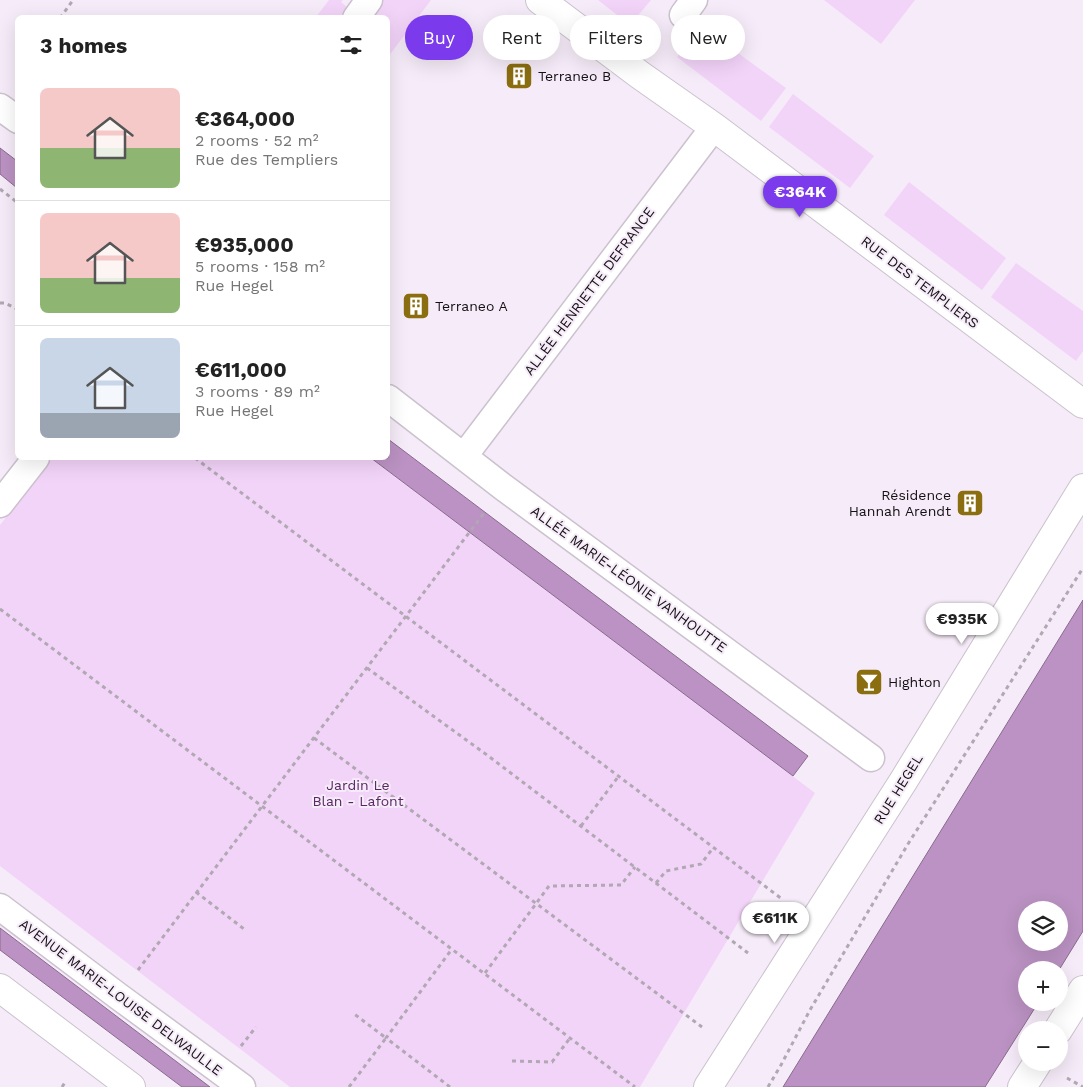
<!DOCTYPE html>
<meta charset="utf-8">
<style>
body{margin:0;font-family:"Work Sans",sans-serif;background:#f6f6f6;color:#222;height:100vh;display:flex;flex-direction:column;font-size:19px;white-space:nowrap}
*{box-sizing:border-box;margin:0}
p{font-size:16px;color:#767676}
.icon{flex:none;width:28px;height:28px;fill:none;stroke:currentColor;stroke-width:2;stroke-linecap:round;stroke-linejoin:round}
.map{position:relative;flex:1;overflow:hidden}
.drawer{position:absolute;left:15px;top:15px;width:375px;height:445px;display:flex;flex-direction:column;background:#fff;border-radius:8px;box-shadow:0 5px 20px #0002}
.drawer>*{flex:none}
.hud{position:absolute;left:405px;top:15px;width:475px;height:45px;display:flex;gap:10px}
.tools{position:absolute;left:1018px;top:901px;display:grid;gap:10px}
.tools a{display:grid;place-items:center;width:50px;height:50px;border-radius:50%;background:#fff;box-shadow:0 5px 20px #0002;font-size:25px}
.price{position:absolute;translate:-50% -42px;padding:0 11px;border-radius:18px;background:#fff;color:#222;font-size:16px;line-height:32px;filter:drop-shadow(0 1px 2px #0008)}
.price::after{content:'';position:absolute;left:50%;top:30px;width:15px;height:11px;margin-left:-8px;background:inherit;clip-path:polygon(0 0,100% 0,50% 100%)}
.price.on{background:#7c3aed;color:#fff}
ul{padding:0;list-style:none}
li{display:flex;align-items:center;gap:15px;height:125px;padding:0 25px}
li+li{border-top:1px solid #e0e0e0}
li span{display:grid;place-items:center;flex:none;width:140px;height:100px;border-radius:8px;color:#555}
li>.icon{margin-inline-start:auto}
span .icon{width:60px;height:60px;fill:#fffc;stroke-width:1}
li b{font-size:21px}
h2{display:flex;justify-content:space-between;align-items:center;height:60px;padding:0 25px;font-size:21px}
.pill{padding:0 18px;border-radius:22px;background:#fff;box-shadow:0 5px 20px #0002;font-size:18px;line-height:45px}
.pill.on{background:#7c3aed;color:#fff}
.map>svg:first-child{display:block}
</style>
<div class="map">
<svg width="1083" height="1087" viewBox="0 0 1083 1087">
<rect width="100%" height="100%" fill="#f6ebf8"/>
<!-- green -->
<g fill="#f3d4f9">
<path d="M 329,0 L 343,0 L 341,2 L 347,7 L 340,17 L 316,17 Z"/>
<path d="M 377,0 L 431,0 L 388,57 L 388,18 L 364,18 Z"/>
<path d="M 598,0 L 651,0 L 630,25 Z"/>
<path d="M 824,0 L 915,0 L 881,44 Z"/>
<path d="M 701,26 L 786,88 L 761,121 L 677,57 Z"/>
<path d="M 793,94 L 874,156 L 850,188 L 769,127 Z"/>
<path d="M 909,182 L 1006,258 L 982,290 L 884,215 Z"/>
<path d="M 1016,263 L 1083,311 L 1083,351 L 1076,361 L 991,297 Z"/>
<path d="M 52,458 L 371,458 L 815,793 L 640,1087 L 290,1087 L 0,866 L 0,525 Z"/>
</g>
<!-- water -->
<g fill="#bb92c3" stroke="#896b8e" fill-rule="evenodd">
<path d="M 0,148 L 17,161 L 17,188 L 0,174 Z"/>
<path d="M 388,439 L 808,756 L 793,776 L 371,458 L 388,458 Z"/>
<path d="M 1083,600 L 1083,931 L 1059,970 L 1026,970 L 1026,1002 L 1038,1003 L 985,1087 L 783,1087 ZM 1026,910 L 1059,910 L 1059,942 L 1026,942 Z"/>
<path d="M 0,928 L 210,1087 L 182,1087 L 0,950 Z"/>
</g>
<g fill="none" stroke-linecap="round" stroke-linejoin="round">
<!-- pedestrian casing -->
<g stroke="#ccc1ce" stroke-width="29">
<g id="pedestrian">
<path d="M 683,15 L 694,0"/>
<path d="M 356,18 L 369,0"/>
<path d="M 0,107 L 18,120"/>
<path d="M 388,398 L 503,487 L 871,758"/>
<path d="M 464,456 L 714,127"/>
<path d="M 0,504 L 36,458"/>
<path d="M 0,907 L 118,996 L 242,1087"/>
</g>
</g>
<!-- minor casing -->
<g stroke="#ccc1ce" stroke-width="30">
<g id="minor">
<path d="M 540,0 L 640,75 L 714,127 L 1083,404"/>
<path d="M 0,988 L 131,1087"/>
<path d="M 1058,1030 L 1083,990"/>
<path d="M 1022,1087 L 1038,1062"/>
</g>
</g>
<!-- tertiary casing -->
<g stroke="#ccc1ce" stroke-width="30">
<path id="tertiary" d="M 708,1087 L 904,780 L 1083,488"/>
</g>
<!-- path -->
<g stroke="#b0a8b2" stroke-width="3" stroke-dasharray="4 4" stroke-linecap="butt">
<path d="M 60,18 L 73,0"/>
<path d="M 0,189 L 18,203"/>
<path d="M 0,303 L 5,303 L 17,309"/>
<path d="M 195,458 L 782,899"/>
<path d="M 0,609 L 635,1087"/>
<path d="M 367,668 L 487,755 L 748,953"/>
<path d="M 314,738 L 702,1027"/>
<path d="M 581,826 L 618,777"/>
<path d="M 656,883 L 666,871 L 701,864 L 713,848"/>
<path d="M 196,892 L 244,929"/>
<path d="M 138,970 L 484,513"/>
<path d="M 485,973 L 549,886 L 621,885 L 635,867"/>
<path d="M 241,1046 L 256,1027"/>
<path d="M 512,1061 L 552,1062 L 570,1038"/>
<path d="M 1067,1078 L 1083,1087"/>
<path d="M 62,1087 L 66,1081"/>
<path d="M 349,1087 L 386,1038 L 353,1013"/>
<path d="M 450,1087 L 386,1038 L 452,949"/>
<path d="M 768,1087 L 781,1065 L 810,1010 L 908,844 L 1083,568"/>
</g>
<!-- pedestrian -->
<use href="#pedestrian" stroke="#fff" stroke-width="26"/>
<!-- minor -->
<use href="#minor" stroke="#fff" stroke-width="28"/>
<!-- tertiary -->
<use href="#tertiary" stroke="#fff" stroke-width="28"/>
</g>
<!-- icons -->
<defs>
<g id="building-square" transform="scale(1.4375)"><rect x="-9" y="-9" width="18" height="18" rx="4" fill="#8b6e10" stroke="#f6ebf8"/><path d="M-4-6H4V6H1V3H-1V6H-4ZM-2.5-4.3h1.7v1.8h-1.7ZM.8-4.3h1.7v1.8H.8ZM-2.5-1h1.7V.8h-1.7ZM.8-1h1.7V.8H.8Z" fill="#fff"/></g>
<g id="bar-square" transform="scale(1.4375)"><rect x="-9" y="-9" width="18" height="18" rx="4" fill="#8b6e10" stroke="#f6ebf8"/><path d="M-6-5H6L.8 .8V4.5H3.5V6h-7V4.5H-.8V.8Z" fill="#fff"/></g>
</defs>
<g fill-rule="evenodd">
<use href="#building-square" x="519" y="76"/>
<use href="#building-square" x="416" y="306"/>
<use href="#building-square" x="970" y="503"/>
<use href="#bar-square" x="869" y="682"/>
</g>
<g text-anchor="middle" stroke-width="4" stroke-linejoin="round" paint-order="stroke">
<!-- poi labels -->
<g font-size="14" fill="#141014" stroke="#f6ebf8" text-anchor="start">
<text x="538" y="81">Terraneo B</text>
<text x="435" y="311">Terraneo A</text>
<text x="951" y="500" text-anchor="end">Résidence<tspan x="951" dy="16">Hannah Arendt</tspan></text>
<text x="888" y="687">Highton</text>
</g>
<!-- street labels -->
<g font-size="14" fill="#141014" stroke="#f6ebf8">
<text transform="translate(920 282) rotate(37)" y="5">RUE DES TEMPLIERS</text>
<text transform="translate(589 291) rotate(-53)" y="5">ALLÉE HENRIETTE DEFRANCE</text>
<text transform="translate(629 579) rotate(36)" y="5">ALLÉE MARIE-LÉONIE VANHOUTTE</text>
<text transform="translate(898 789) rotate(-58)" y="5">RUE HEGEL</text>
<text transform="translate(121 997) rotate(37)" y="5">AVENUE MARIE-LOUISE DELWAULLE</text>
</g>
<!-- park labels -->
<g font-size="14" fill="#5a2764" stroke="#f6ebf8">
<text x="358" y="790">Jardin Le<tspan x="358" dy="16">Blan - Lafont</tspan></text>
</g>
</g>
</svg>
<div class="tools">
<a><svg class="icon" aria-label="layers" viewBox="0 0 24 24"><path d="M12 4l9 5-9 5-9-5zM3 14l9 5 9-5"/></svg></a>
<a>+</a>
<a>−</a>
</div>
<b class="price on" style="left:800px;top:218px">€364K</b>
<b class="price" style="left:962px;top:645px">€935K</b>
<b class="price" style="left:775px;top:944px">€611K</b>
<div class="hud">
<a class="pill on">Buy</a>
<a class="pill">Rent</a>
<a class="pill">Filters</a>
<a class="pill">New</a>
</div>
<section class="drawer">
<h2>3 homes<svg class="icon" aria-label="filters" viewBox="0 0 24 24"><path d="M4 7h16M4 17h16"/><circle cx="9" cy="7" r="2"/><circle cx="15" cy="17" r="2"/></svg></h2>
<ul>
<li><span style="background:linear-gradient(#f6c9c9 60%,#8fb573 0)"><svg class="icon" aria-label="home" viewBox="0 0 24 24"><path d="M3 11l9-7 9 7M6 9v11h12V9"/></svg></span><div><b>€364,000</b><p>2 rooms · 52 m²</p><p>Rue des Templiers</p></div></li>
<li><span style="background:linear-gradient(#f6c9c9 65%,#8fb573 0)"><svg class="icon" aria-label="home" viewBox="0 0 24 24"><path d="M3 11l9-7 9 7M6 9v11h12V9"/></svg></span><div><b>€935,000</b><p>5 rooms · 158 m²</p><p>Rue Hegel</p></div></li>
<li><span style="background:linear-gradient(#c9d6e8 75%,#9aa5b1 0)"><svg class="icon" aria-label="home" viewBox="0 0 24 24"><path d="M3 11l9-7 9 7M6 9v11h12V9"/></svg></span><div><b>€611,000</b><p>3 rooms · 89 m²</p><p>Rue Hegel</p></div></li>
</ul>
</section>
</div>
